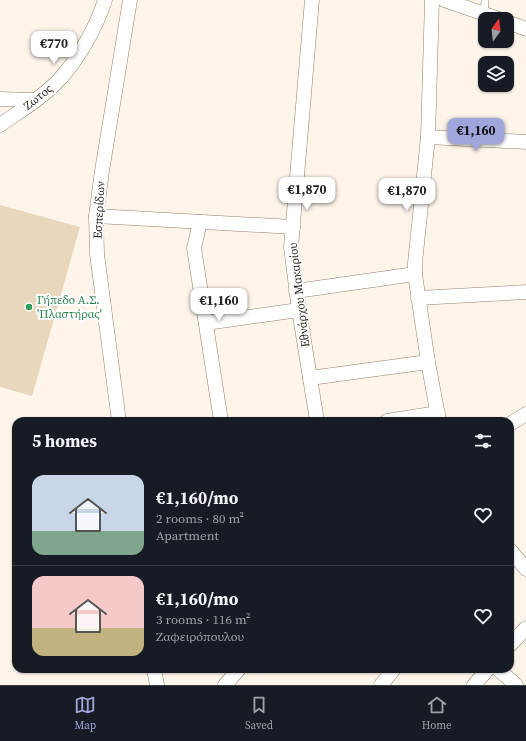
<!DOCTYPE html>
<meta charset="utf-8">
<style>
body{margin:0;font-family:"Source Serif 4",serif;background:#20242c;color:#f1f3f6;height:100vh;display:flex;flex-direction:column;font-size:15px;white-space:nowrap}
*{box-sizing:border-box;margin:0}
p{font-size:13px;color:#9ea1a6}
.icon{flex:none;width:22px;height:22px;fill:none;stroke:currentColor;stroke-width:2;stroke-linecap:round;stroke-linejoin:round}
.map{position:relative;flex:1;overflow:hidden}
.drawer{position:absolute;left:12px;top:417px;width:502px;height:256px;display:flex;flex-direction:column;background:#171b24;border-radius:12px;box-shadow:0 1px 3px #0004}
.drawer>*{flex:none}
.needle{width:26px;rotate:15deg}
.controls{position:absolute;left:478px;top:12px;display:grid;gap:8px}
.controls a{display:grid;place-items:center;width:36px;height:36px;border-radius:8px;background:#171b24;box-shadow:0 1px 3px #0004;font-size:20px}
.price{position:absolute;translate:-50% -34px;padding:0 9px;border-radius:8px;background:#fff;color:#222;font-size:13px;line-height:26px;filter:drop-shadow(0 1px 2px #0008)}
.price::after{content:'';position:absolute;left:50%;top:24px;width:12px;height:9px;margin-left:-6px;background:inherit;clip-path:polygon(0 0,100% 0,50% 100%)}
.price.current{background:#a0a5db;color:#111}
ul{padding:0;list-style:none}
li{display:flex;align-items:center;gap:12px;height:100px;padding:0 20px}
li+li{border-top:1px solid #363941}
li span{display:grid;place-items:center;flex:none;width:112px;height:80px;border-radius:12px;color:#555}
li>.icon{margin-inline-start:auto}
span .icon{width:48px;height:48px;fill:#fffc;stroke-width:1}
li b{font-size:17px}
h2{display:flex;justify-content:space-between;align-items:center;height:48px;padding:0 20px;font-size:17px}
.dock{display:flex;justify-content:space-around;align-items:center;height:56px;border-top:1px solid #363941;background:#171b24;font-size:11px;color:#9ea1a6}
.dock a{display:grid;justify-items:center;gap:2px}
.dock .current{color:#a0a5db}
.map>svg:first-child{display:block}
</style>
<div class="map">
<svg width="526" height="685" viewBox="0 0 526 685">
<rect width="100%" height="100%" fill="#fdf5ea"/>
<!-- green -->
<path fill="#e8d7bd" d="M 0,205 L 80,227 L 32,396 L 0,387 Z"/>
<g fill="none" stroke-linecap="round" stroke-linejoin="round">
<!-- lane casing -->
<g stroke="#908067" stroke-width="8">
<path id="lane" d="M 484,14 L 485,0"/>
</g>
<!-- street casing -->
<g stroke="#908067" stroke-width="15">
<g id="street">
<path d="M 312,0 L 291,247 L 299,310 L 317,421"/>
<path d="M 432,0 L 428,137 L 415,263 L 415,274 L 428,362 L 439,421"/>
<path d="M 444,0 L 499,19"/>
<path d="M 507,22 L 526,29"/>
<path d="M 0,99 L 35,100"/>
<path d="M 0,125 C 20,111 42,98 59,80 C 79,58 96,28 105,0"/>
<path d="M 428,137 L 526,142"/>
<path d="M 96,216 L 293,227"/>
<path d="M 200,222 L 194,248 L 221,421"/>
<path d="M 296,291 L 415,274"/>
<path d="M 418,298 L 526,292"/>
<path d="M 206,323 L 299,310"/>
<path d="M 310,378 L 428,362"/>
<path d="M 119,421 L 97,254 L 96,216 L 102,171 L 130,0"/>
<path d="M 387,421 L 438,413"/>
<path d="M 510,424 L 526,414"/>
<path d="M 510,550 L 526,569"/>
<path d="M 510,645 L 526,628"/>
<path d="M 154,669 L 157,685"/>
<path d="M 498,669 L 516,685"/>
<path d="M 225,685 L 239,669"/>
<path d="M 381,685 L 394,669"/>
<path d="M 474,685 L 488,669"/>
</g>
</g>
<!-- lane -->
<use href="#lane" stroke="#fff" stroke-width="7"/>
<!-- street -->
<use href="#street" stroke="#fff" stroke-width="14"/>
</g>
<!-- markers -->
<circle fill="#2e9e5b" stroke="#fff" stroke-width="1.5" cx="29" cy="307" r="4"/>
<g text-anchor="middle" stroke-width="4" stroke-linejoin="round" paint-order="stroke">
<!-- street labels -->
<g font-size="12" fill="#292218" stroke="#fff">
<text transform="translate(38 97) rotate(-39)" y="4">Ζωτος</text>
<text transform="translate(99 210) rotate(-87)" y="4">Εσπερίδων</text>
<text transform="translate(299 295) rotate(-97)" y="4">Εθνάρχου Μακαρίου</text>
</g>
<!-- leisure labels -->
<g font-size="12" fill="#27864d" stroke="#fff" text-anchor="start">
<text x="37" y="304">Γήπεδο Α.Σ.<tspan x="37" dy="14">'Πλαστήρας'</tspan></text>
</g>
</g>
</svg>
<div class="controls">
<a><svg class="needle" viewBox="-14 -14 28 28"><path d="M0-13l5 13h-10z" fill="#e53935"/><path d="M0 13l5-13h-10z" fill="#9ea1a6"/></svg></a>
<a><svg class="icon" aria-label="layers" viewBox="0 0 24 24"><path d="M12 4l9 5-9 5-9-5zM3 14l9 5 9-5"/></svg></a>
</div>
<b class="price" style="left:54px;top:65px">€770</b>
<b class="price current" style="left:476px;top:152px">€1,160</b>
<b class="price" style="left:307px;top:211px">€1,870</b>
<b class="price" style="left:407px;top:212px">€1,870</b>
<b class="price" style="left:219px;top:322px">€1,160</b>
<section class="drawer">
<h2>5 homes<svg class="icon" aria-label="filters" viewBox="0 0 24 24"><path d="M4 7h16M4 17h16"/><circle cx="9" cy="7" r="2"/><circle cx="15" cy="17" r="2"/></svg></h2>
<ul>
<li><span style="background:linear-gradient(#c9d6e8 70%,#7fa58c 0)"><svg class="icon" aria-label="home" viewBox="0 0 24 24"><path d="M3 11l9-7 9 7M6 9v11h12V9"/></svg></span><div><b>€1,160/mo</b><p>2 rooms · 80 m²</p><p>Apartment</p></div><svg class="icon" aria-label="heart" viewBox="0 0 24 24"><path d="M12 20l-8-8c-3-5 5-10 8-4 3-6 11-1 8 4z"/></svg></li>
<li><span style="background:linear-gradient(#f6c9c9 65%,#c2b280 0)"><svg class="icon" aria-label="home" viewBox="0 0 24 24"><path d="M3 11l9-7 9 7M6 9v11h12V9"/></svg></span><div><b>€1,160/mo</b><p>3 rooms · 116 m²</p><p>Ζαφειρόπουλου</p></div><svg class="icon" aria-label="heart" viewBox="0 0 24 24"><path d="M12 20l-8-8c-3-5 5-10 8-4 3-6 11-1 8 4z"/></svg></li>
</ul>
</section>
</div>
<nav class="dock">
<a class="current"><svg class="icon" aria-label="map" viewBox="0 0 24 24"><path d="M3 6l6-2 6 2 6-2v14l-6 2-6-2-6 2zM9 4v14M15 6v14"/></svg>Map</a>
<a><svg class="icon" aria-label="saved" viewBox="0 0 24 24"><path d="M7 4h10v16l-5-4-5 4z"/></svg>Saved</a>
<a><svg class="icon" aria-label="home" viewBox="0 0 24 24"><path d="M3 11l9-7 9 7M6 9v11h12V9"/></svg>Home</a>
</nav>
